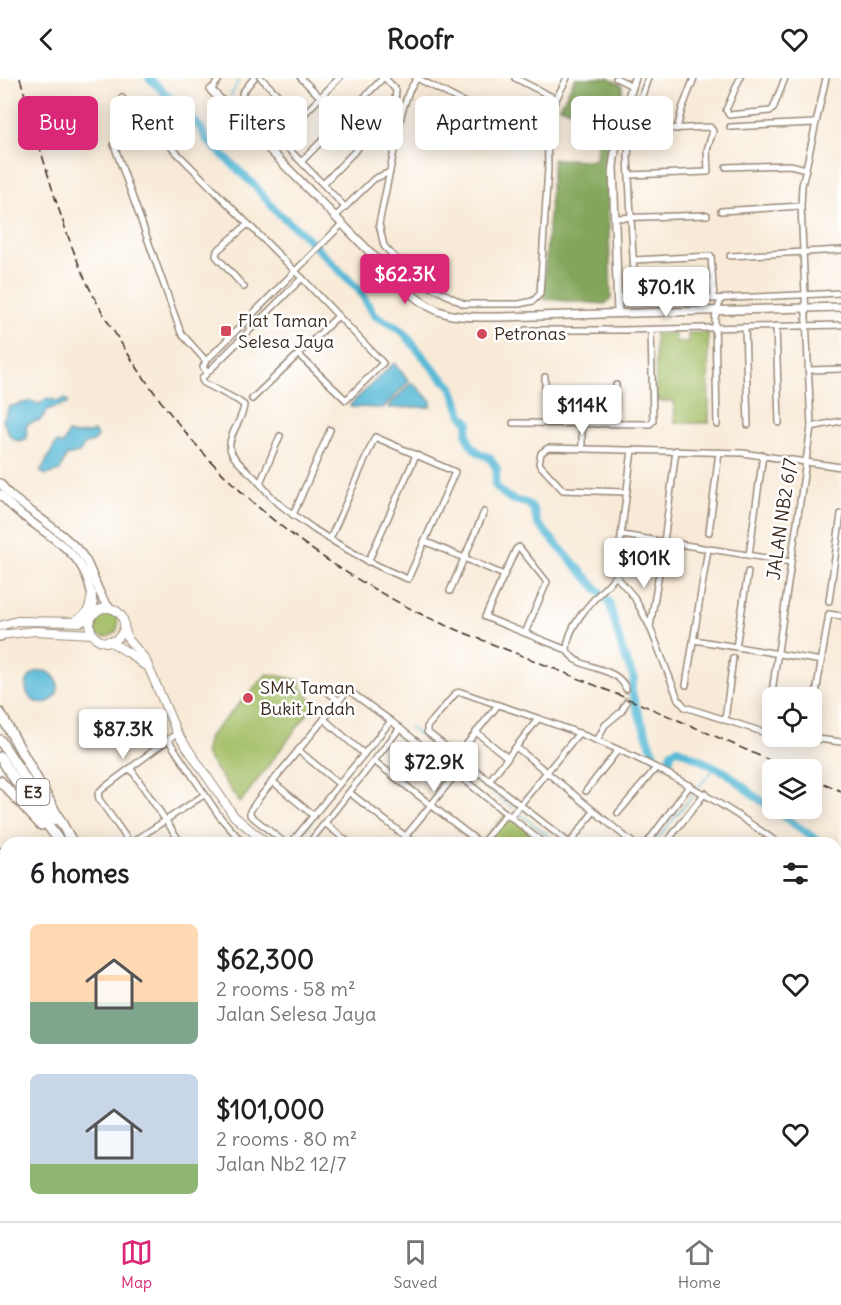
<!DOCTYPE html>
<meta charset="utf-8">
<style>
body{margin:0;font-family:Delius,sans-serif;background:#f6f6f6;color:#202124;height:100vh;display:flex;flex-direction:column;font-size:22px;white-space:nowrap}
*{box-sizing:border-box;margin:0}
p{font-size:20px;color:#757577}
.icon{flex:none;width:33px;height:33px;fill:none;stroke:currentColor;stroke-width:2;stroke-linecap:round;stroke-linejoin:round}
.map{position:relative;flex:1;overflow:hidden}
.side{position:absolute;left:0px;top:759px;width:842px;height:384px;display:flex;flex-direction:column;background:#fff;border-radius:18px 18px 0 0;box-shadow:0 3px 15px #0003}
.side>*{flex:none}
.banner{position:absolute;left:18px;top:18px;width:806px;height:54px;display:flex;gap:12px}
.buttons{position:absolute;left:762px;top:609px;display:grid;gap:12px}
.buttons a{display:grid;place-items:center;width:60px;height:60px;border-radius:9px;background:#fff;box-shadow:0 3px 15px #0003;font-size:30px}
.price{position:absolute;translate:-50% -51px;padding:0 14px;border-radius:6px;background:#fff;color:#222;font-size:20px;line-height:39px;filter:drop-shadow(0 2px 3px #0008)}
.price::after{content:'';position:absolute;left:50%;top:36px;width:18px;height:14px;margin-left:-9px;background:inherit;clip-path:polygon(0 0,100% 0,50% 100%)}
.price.current{background:#db2777;color:#fff}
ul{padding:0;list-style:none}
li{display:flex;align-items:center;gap:18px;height:150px;padding:0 30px}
li span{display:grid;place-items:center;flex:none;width:168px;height:120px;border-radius:9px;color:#555}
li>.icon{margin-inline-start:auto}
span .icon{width:72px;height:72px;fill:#fffc;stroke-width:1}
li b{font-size:26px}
h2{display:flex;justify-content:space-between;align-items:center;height:72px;padding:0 30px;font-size:26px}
.tag{padding:0 21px;border-radius:9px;background:#fff;box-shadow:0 3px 15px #0003;font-size:21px;line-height:54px}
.tag.current{background:#db2777;color:#fff}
header{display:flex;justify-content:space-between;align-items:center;height:78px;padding:0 30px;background:#fff;font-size:27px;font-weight:800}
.dock{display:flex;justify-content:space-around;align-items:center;height:84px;border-top:2px solid #e0e0e0;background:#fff;font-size:16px;color:#757577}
.dock a{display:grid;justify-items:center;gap:3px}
.dock .current{color:#db2777}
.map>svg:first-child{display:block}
</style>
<header><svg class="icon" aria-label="back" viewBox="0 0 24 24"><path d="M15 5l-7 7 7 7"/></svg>Roofr<svg class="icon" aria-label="heart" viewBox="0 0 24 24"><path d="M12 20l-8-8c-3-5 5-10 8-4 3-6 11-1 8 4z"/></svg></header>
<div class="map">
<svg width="841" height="1143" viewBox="0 0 841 1143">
<rect width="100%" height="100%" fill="#fff"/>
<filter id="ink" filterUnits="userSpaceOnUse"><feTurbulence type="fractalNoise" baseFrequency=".0167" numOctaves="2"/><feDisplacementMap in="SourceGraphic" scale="12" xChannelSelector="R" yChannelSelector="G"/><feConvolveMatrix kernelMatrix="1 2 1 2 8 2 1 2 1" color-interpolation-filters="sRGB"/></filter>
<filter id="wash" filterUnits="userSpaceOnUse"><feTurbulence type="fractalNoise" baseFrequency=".008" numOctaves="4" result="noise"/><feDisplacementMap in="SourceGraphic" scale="24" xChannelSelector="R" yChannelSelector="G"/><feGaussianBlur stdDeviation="1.35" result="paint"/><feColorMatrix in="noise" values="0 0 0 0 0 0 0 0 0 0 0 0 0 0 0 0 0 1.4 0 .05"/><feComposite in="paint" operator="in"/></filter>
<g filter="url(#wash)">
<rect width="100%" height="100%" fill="#f8ead7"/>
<!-- green -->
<g fill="#a3be65" stroke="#6f7442" stroke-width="1.5">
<path d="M 655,255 L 675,255 L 675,264 L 688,264 L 688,255 L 708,255 L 709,345 L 675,345 L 674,323 L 656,323 Z"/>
<circle cx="105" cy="546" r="13"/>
<path d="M 267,596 L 300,602 L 303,612 L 315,626 L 240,725 L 205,676 L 209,658 Z"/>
<path d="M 506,736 L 543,765 L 482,765 Z"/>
<path d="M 841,954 L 841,1036 L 836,1033 L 836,962 Z"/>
<path d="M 23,1137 L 66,1137 L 71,1143 L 29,1143 Z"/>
</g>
<!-- forest -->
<path fill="#82a55a" stroke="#5e683c" stroke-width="1.5" d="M 575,0 L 609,0 L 622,7 L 622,17 L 607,84 L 611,221 L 605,226 L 543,221 L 553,81 L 596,82 L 598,40 L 560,29 Z"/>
<!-- water -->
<g fill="#58bad7" stroke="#4a727a" stroke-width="1.5">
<path d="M 394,285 L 409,303 L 383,330 L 351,329 L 350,327 Z"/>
<path d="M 411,305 L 413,305 L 431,323 L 431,329 L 389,330 L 388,329 Z"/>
<path d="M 47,320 L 57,323 L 65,321 L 68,323 L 67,326 L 49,331 L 40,342 L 28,346 L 26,349 L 27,360 C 12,369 7,353 3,342 L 9,329 L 31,323 L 39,326 Z"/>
<path d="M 95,354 L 97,359 L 94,364 L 85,366 L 79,375 L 66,378 L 60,393 L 46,397 L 40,394 L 56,365 L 63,366 L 68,355 L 75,357 Z"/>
<circle cx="42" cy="609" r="16"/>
</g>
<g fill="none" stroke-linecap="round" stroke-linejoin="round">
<!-- stream -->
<g stroke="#58bad7" stroke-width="1.5">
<path d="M 230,19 L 240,0"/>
<path d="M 409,649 L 513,730"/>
<path d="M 698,710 L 714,690"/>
<path d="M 519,735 L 557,765"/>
<path d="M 295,765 L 313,742"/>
<path d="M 654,765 L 695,714"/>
</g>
<!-- river -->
<g stroke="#58bad7" stroke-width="8">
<path d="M 149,0 L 201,50 L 206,61 L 255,108 L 277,134 L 303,156 L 359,212 L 375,238 L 393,247 L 403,254 L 436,294 L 452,309 L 462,337 L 469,345 C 463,361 473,375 489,379 L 497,391 L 495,407 C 505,419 512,423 527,425 L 534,432 L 537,445 L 609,524 L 622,572 L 634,601 L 631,612 L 637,632 L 655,678 L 662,684 L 670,681 L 671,674 L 678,671 L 727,695 L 752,716 L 821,765"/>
<path d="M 836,776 L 841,780"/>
</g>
</g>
</g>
<g filter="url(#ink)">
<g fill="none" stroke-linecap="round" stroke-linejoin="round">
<!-- minor-tunnel -->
<path stroke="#d2c4b2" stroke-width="5" stroke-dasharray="5 2.5" stroke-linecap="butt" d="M 626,611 L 626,625"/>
<!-- minor casing -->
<g stroke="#9a8a7a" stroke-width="8">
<g id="minor">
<path d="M 254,0 L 242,15 L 244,25 L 345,129"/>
<path d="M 261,0 L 301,40"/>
<path d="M 301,0 L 321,20"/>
<path d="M 417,0 L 409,13 L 402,34 L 379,146 L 384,168 L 414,200 L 464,226 L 519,226 L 533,223 L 540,216 L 548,90 L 547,39 L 567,0"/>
<path d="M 417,0 L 519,53 L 536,56 L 547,53"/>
<path d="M 515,0 L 556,21"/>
<path d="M 616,0 L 632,8"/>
<path d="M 648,0 L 630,53 L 628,79 L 635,219 L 637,222 L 642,224 L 841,215"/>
<path d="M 740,0 L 726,32 L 729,37 L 770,33 L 773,31 L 785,0"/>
<path d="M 211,12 L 220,0"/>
<path d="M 122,20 L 302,200 L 203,299 L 202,302 L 204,305 L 237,322 L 244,327 C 243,342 228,356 230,370 C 232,381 246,391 253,398 C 262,407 269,417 278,425 C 290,435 303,443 315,452 C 345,471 374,488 408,501 L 455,394 L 375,359 L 330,461"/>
<path d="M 730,49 L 815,45"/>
<path d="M 677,51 L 682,31 L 694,0"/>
<path d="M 618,53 L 710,49 L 713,53 L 707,72 L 708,94 L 629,97"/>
<path d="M 280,61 L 339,0"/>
<path d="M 114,67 L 181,255 L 206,283"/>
<path d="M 302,83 L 383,0"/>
<path d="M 726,89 L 790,87 L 806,91"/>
<path d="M 323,106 L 394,33 L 396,12 L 385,0"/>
<path d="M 721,133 L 801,128"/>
<path d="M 335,139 L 374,101 L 390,94"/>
<path d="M 614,140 L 707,137"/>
<path d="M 730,178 L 841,172"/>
<path d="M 634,182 L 711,178 L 714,221"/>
<path d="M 244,209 L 216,178 L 217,173 L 248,146"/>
<path d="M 776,248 L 779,345"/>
<path d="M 745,249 L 748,347"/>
<path d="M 526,252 L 623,252 L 841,247"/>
<path d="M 298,276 L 346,322 L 383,285 L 302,200"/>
<path d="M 808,292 L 841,291"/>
<path d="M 207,295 L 203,289 L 206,283 L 342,146"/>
<path d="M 545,299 L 545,345"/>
<path d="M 252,321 L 338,238"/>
<path d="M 566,327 L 596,327 L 598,336 L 598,346"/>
<path d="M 513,345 L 650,346 L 653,343 L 651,252"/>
<path d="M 616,346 L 616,307"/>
<path d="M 717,347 L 715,240 L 721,221"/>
<path d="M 811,349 L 841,343"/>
<path d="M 582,370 L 582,346"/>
<path d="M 260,405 L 280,358"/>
<path d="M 626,414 L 563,412 L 539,386 L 541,375 L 548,370 L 742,375 L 841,389"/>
<path d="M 293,437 L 330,352"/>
<path d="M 709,454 L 719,374"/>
<path d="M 622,457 L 791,484"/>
<path d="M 424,463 L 504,497"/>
<path d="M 664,464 L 676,372"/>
<path d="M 749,477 L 763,377"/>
<path d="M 368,484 L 416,377"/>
<path d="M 616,498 L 632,372"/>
<path d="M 450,513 L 484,434"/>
<path d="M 829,523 L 841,436"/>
<path d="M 650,549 L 662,477"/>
<path d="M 525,555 L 547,504 L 519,469 L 516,471 L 485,539 L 567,572"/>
<path d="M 694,562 L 822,583"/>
<path d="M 736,569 L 748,494"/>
<path d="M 567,572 C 567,544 599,517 616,498 L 634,519 L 650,549 L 678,621 L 685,629 L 766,655 L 771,659 L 807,664 L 818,661 L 841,664"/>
<path d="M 567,572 C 578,594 617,586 626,611"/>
<path d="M 686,607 L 708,471"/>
<path d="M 324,611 L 338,622"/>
<path d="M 812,640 L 829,536 L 841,538"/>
<path d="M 324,641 L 364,676"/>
<path d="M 725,642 L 733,580"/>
<path d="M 476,654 L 508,680"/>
<path d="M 766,655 L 811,349 L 801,128 L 802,108 L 826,0"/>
<path d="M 169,663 L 220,739 L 243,765"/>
<path d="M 597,663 L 605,647 L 621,634 L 626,625"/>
<path d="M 516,669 L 633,765"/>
<path d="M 298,672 L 339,706"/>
<path d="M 457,678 L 498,627"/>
<path d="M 374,683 L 480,765"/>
<path d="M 131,691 L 181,765"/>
<path d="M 272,703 L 314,738"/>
<path d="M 489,703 L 538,641"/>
<path d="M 586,713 L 618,672"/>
<path d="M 350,715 L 414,765"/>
<path d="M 618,735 L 656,690"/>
<path d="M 510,739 L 579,655"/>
<path d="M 325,745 L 349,765"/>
<path d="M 130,765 L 99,721 L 98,716 L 101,712 L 177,655"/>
<path d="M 131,765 L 204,717"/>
<path d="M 285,765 L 250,737 L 250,733 L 259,720 L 348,612 L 391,643 L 543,765"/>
<path d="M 291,765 L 391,643"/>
<path d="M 309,765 L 400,650"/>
<path d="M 400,765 L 456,696"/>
<path d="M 482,765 L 506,736"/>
<path d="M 569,765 L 427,654 L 427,649 L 456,615 L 461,614 C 500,628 539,640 578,655 C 649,682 716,720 778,765"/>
<path d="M 570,765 L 594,733"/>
<path d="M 647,765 L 690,707"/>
<path d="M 666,765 L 705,715"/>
<path d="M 0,773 L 6,783"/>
<path d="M 836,809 L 841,814"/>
<path d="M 0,830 L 6,826"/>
<path d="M 0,838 L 6,845"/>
<path d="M 836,868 L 841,873"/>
<path d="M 0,890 L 6,884"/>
<path d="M 0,900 L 6,907"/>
<path d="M 836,927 L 841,932"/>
<path d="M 0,932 L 6,938"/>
<path d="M 836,959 L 841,951"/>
<path d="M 0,994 L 6,1000"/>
<path d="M 0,1016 L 6,1010"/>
<path d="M 836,1036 L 841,1038"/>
<path d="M 0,1059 L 6,1065"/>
<path d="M 836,1083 L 841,1085"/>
<path d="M 0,1115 L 6,1110"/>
<path d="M 0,1119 L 6,1126"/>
<path d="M 836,1129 L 841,1119"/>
<path d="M 16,1137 L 21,1143"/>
<path d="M 74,1137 L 80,1143"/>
<path d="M 132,1137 L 138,1143"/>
<path d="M 192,1137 L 197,1143"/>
<path d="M 208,1137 L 214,1143"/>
<path d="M 222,1137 L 228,1143"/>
<path d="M 282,1137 L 288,1143"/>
<path d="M 340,1137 L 346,1143"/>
<path d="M 540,1137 L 546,1143"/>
<path d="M 600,1137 L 606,1143"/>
<path d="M 657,1137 L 662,1143"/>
<path d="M 712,1137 L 717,1143"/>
<path d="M 767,1137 L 772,1143"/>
<path d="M 155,1143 L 162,1137"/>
<path d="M 237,1143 L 243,1137"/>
<path d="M 361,1143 L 368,1137"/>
<path d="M 613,1143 L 621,1137"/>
<path d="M 722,1143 L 730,1137"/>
</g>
</g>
<!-- tertiary casing -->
<g stroke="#9a8a7a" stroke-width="10">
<g id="tertiary">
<path d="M 211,12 L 409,214 C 441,242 461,239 500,239 L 841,229"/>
<path d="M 618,235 L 613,88 L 618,53 L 635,0"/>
<path d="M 0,405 L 10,417 C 30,434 72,460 85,481 C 93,493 100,525 111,530"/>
<path d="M 0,416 C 21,443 68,463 82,490 C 90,503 92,519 95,534"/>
</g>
</g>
<!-- secondary casing -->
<g stroke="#9a8a7a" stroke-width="10">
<g id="secondary">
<circle cx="107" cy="547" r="17"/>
<path d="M 78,541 C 89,536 90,528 92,516"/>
<path d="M 0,548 L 17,543 L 81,544 L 92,538"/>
<path d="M 124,549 L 128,561 L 145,581 L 177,655 L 234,738 L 266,765"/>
<path d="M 0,557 L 35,553 L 93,556"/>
<path d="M 109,563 L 129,575 L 144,587"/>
<path d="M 814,1137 L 827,1143"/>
<path d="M 831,1137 L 841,1142"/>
<path d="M 376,1143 L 384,1137"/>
<path d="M 390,1143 L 398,1137"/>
</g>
</g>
<!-- motorway casing -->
<g stroke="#9a8a7a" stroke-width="12">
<g id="motorway">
<path d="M 0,558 L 1,557"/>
<path d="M 0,635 L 71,762"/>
<path d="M 0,662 L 37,719 L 54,742"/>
<path d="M 0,679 L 27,720 L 61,765"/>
<path d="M 0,703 L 41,747"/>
<path d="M 488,1137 L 495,1143"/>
<path d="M 501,1137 L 507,1143"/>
</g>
</g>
<!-- minor -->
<use href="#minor" stroke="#fff" stroke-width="5"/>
<!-- tertiary -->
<use href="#tertiary" stroke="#fff" stroke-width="7"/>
<!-- secondary -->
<use href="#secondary" stroke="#fff" stroke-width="8"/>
<!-- motorway -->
<use href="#motorway" stroke="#fff" stroke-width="9"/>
<!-- rail -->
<g stroke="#3b2a1e" stroke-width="1.5" stroke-dasharray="9 4.5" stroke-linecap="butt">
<path d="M 20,0 C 39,65 56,132 82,194 C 96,226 115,256 134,285 C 209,398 295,472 415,533 C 440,546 466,555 492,566 C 531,581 570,597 609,613 C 670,638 731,665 791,692"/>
<path d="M 812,700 L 841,713"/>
</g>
</g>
</g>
<!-- markers -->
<g fill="#d1495b" stroke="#fff" stroke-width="2">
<rect x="220" y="247" width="12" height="12" rx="3"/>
<circle cx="482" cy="256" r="6"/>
<circle cx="248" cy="620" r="6"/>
</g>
<g text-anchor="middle" stroke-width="5" stroke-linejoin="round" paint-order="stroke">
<!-- shield labels -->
<rect fill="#fff" stroke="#766a62" stroke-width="1.5" x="16.5" y="701" width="33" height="26" rx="4.5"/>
<g font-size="16" font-weight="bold" fill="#3b2a1e">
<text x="33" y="720">E3</text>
</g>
<!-- poi labels -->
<g font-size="18" fill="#3b2a1e" stroke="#fff" text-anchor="start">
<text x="238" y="249">Flat Taman<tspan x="238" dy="21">Selesa Jaya</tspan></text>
<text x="494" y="262">Petronas</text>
<text x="260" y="616">SMK Taman<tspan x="260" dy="21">Bukit Indah</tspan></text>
</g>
<!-- street labels -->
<g font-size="18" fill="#3b2a1e" stroke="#fff">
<text transform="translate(782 441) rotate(-82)" y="6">JALAN NB2 6/7</text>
</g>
</g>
</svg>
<div class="buttons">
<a><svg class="icon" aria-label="locate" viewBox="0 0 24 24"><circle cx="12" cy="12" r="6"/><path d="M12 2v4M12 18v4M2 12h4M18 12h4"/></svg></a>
<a><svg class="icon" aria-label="layers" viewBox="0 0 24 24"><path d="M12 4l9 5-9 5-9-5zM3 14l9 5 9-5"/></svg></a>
</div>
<b class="price current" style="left:405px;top:227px">$62.3K</b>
<b class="price" style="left:666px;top:240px">$70.1K</b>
<b class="price" style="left:582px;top:358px">$114K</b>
<b class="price" style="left:644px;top:511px">$101K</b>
<b class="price" style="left:123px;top:682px">$87.3K</b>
<b class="price" style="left:434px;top:715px">$72.9K</b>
<div class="banner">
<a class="tag current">Buy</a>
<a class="tag">Rent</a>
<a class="tag">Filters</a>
<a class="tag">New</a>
<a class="tag">Apartment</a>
<a class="tag">House</a>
</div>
<section class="side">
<h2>6 homes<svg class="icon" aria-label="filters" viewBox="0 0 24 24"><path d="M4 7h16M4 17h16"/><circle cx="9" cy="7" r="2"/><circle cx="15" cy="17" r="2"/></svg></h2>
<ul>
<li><span style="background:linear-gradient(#ffd9b3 65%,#7fa58c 0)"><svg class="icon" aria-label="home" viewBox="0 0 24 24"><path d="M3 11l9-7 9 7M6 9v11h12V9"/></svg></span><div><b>$62,300</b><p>2 rooms · 58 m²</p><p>Jalan Selesa Jaya</p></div><svg class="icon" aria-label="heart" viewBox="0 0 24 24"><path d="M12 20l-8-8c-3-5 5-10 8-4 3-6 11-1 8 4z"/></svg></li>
<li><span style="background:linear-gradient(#c9d6e8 75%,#8fb573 0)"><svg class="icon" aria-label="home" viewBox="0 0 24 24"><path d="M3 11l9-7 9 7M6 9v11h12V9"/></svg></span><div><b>$101,000</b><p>2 rooms · 80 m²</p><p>Jalan Nb2 12/7</p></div><svg class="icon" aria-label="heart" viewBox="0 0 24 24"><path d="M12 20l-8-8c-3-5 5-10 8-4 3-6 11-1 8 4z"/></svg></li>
</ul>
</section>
</div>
<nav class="dock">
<a class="current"><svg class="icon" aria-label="map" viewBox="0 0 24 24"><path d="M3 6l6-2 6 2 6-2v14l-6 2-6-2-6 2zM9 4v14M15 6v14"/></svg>Map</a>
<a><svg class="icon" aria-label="saved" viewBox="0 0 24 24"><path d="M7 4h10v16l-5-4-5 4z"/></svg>Saved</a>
<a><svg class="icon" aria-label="home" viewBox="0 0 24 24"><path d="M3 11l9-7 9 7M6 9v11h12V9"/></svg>Home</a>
</nav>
